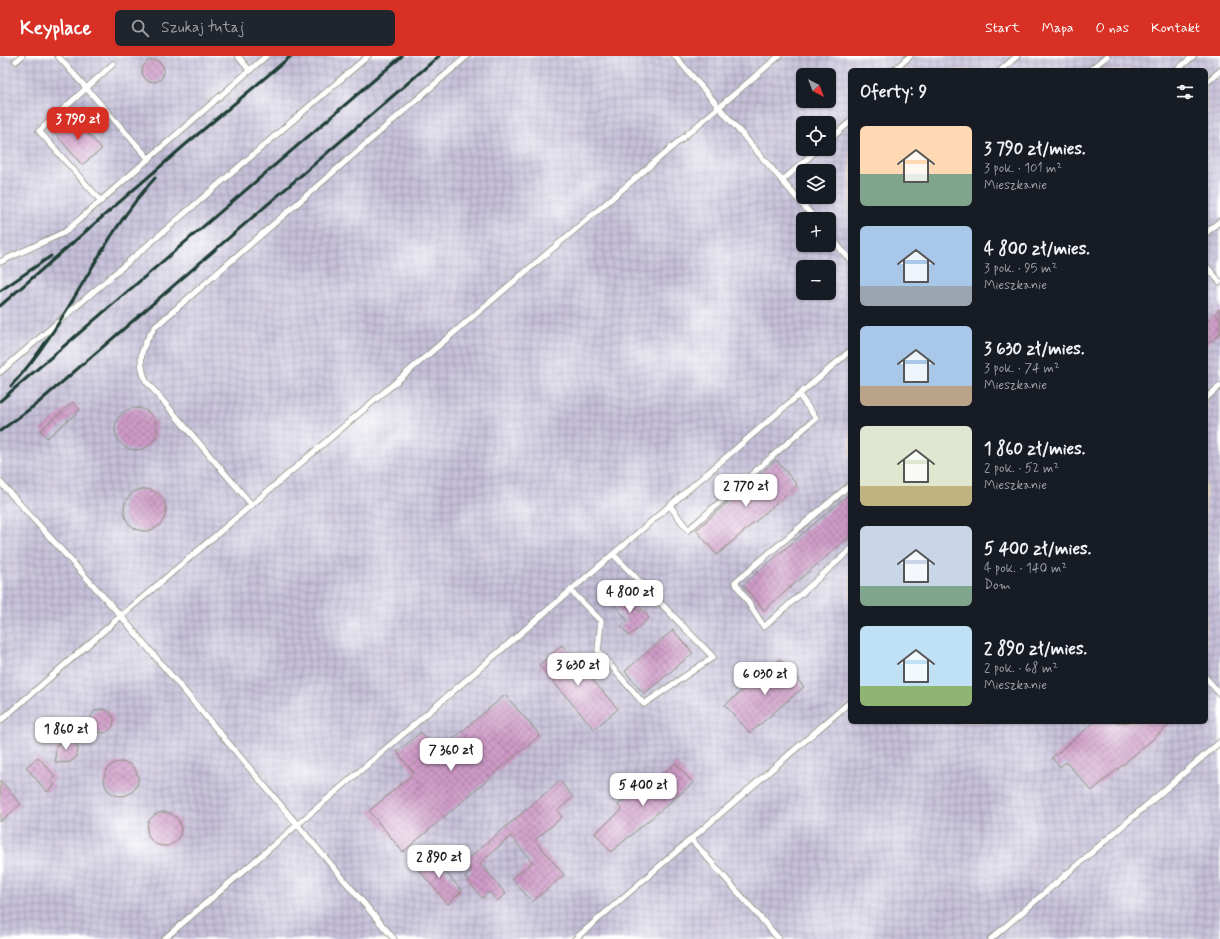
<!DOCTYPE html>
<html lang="pl">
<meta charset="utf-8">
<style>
body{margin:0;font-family:Mynerve,sans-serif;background:#20242c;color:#f1f3f6;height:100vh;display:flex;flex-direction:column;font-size:15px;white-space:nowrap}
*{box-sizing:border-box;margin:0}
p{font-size:13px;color:#9ea1a6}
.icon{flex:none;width:22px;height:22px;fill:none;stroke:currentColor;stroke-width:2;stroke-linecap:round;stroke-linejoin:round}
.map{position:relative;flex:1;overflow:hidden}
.side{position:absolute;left:848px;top:12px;width:360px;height:656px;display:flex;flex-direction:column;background:#171b24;border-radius:6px;box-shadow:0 1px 3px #0004}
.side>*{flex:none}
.needle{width:26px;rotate:138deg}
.buttons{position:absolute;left:796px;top:12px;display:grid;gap:8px}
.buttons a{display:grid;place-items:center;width:40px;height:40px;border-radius:6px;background:#171b24;box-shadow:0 1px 3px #0004;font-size:20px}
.price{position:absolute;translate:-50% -34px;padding:0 9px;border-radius:8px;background:#fff;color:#222;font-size:13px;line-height:26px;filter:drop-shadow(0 1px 2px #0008)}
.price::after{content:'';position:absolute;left:50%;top:24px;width:12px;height:9px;margin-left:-6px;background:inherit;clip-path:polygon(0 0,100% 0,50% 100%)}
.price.active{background:#d93025;color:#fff}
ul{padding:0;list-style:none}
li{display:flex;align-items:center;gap:12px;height:100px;padding:0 12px}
li span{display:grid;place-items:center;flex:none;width:112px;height:80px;border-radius:6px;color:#555}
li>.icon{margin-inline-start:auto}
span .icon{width:48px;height:48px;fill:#fffc;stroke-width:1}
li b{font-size:17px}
h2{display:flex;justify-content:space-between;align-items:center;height:48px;padding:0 12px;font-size:17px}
header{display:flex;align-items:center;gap:24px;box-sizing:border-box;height:56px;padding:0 20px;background:#d93025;color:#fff}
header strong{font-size:19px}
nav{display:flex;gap:22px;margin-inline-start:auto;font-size:14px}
.search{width:280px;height:36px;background:#20242c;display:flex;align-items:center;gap:10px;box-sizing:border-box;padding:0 14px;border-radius:6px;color:#9ea1a6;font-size:15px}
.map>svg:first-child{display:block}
</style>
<header>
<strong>Keyplace</strong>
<div class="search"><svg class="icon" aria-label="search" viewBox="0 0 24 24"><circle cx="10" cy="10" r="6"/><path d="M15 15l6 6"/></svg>Szukaj tutaj</div>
<nav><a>Start</a><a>Mapa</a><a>O nas</a><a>Kontakt</a></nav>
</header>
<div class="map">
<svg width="1220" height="883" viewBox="0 0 1220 883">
<defs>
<pattern id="industrial-grid" width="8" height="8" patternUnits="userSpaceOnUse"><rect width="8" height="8" fill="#c6c0d9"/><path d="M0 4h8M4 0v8" fill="none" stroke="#a09db1"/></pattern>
<pattern id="building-cross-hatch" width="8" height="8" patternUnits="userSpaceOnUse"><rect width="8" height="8" fill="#ce9ac7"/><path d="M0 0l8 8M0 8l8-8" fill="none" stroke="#a77fa2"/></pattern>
</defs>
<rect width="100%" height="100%" fill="#fff"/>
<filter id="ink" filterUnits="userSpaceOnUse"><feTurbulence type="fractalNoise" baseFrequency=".025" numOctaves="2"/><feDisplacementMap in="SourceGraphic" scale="8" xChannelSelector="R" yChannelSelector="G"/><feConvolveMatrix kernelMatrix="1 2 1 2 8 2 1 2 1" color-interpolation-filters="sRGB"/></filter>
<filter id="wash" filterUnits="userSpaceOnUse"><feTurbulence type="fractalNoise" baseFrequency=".012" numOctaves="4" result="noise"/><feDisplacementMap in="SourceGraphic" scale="16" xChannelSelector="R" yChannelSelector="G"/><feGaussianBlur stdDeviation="0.9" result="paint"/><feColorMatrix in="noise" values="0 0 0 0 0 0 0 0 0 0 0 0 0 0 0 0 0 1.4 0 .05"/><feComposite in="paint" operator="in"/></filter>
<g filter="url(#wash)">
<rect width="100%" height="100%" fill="#f4e1c7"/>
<!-- industrial -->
<path fill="url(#industrial-grid)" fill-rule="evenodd" d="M 0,0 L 1220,0 L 1220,883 L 0,883 ZM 850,14 L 1206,14 L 1206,666 L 850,666 ZM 803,19 L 829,19 L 829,45 L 803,45 ZM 803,67 L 829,67 L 829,93 L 803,93 ZM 803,115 L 829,115 L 829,141 L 803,141 ZM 803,163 L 829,163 L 829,189 L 803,189 ZM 803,211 L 829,211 L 829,237 L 803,237 Z"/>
<g id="blocks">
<!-- building -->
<g fill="url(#building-cross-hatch)">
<circle cx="153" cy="15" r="11"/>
<path d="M 73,60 L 102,93 L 82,109 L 54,76 Z"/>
<path d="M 1220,253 L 1220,277 L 1206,289 L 1206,266 Z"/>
<path d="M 73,346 L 80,354 L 47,382 L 40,374 Z"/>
<circle cx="136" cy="373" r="21"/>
<path d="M 776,404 L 797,429 L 717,499 L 696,474 Z"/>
<circle cx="145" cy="454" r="21"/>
<path d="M 850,437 L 850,480 L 764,554 L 743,529 Z"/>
<path d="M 623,537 L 639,556 L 642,553 L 649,562 L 629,580 L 621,570 L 628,565 L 612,546 Z"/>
<path d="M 673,574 L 693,597 L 644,638 L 625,615 Z"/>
<path d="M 562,589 L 618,653 L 594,673 L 539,609 Z"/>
<path d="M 780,603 L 804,631 L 750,677 L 725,649 Z"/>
<path d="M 505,639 L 540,679 L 403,796 L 369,755 L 414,717 L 397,696 L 421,676 L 438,696 Z"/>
<circle cx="102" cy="665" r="12"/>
<path d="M 1094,666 L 1173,666 L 1092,735 L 1066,706 L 1060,711 L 1052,702 Z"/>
<path d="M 64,683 L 73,684 L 76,688 L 78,692 L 77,701 L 70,706 L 56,707 L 55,693 L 60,685 Z"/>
<path d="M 38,701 L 56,721 L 51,725 L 55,729 L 47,736 L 26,711 Z"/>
<circle cx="121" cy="723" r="17"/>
<path d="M 676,707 L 693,727 L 611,796 L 595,777 L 622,754 L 618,749 L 645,725 L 650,730 Z"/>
<path d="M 0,724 L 21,748 L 0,766 Z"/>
<path d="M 560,725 L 573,741 L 557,755 L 562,761 L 535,784 L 564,819 L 532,846 L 512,823 L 532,806 L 511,780 L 480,807 L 506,838 L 497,845 L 489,836 L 482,842 L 465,821 L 472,815 L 464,806 Z"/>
<circle cx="164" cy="773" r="17"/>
<path d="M 431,799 L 462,835 L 448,848 L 416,811 Z"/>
</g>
</g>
</g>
<g filter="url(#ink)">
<use href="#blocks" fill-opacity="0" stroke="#8a8f7e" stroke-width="1"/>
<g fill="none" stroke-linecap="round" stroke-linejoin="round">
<!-- lane casing -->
<g stroke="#8a8f7e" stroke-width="7">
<g id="lane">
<path d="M 58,0 L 149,103"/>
<path d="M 238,0 L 250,15"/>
<path d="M 675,0 L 815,163"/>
<path d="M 16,5 L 22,0"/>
<path d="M 894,14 L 910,0"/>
<path d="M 1001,14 L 1017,0"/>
<path d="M 1090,14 L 1107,0"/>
<path d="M 1177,14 L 1193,0"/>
<path d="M 1206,27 L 1220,15"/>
<path d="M 829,84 L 850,66"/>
<path d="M 782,125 L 818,93"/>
<path d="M 101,145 L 39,75 L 113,8"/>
<path d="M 1206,177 L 1220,165"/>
<path d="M 829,179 L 850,204"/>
<path d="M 0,206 L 65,176 L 266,0"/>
<path d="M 1206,210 L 1220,226"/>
<path d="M 0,316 L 368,0"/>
<path d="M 1206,342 L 1220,330"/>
<path d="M 0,426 L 121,560 L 394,883"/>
<path d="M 850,429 L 735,526 L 764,571 L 850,494"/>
<path d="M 252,449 L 146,325 C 137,302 141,291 155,271 L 467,0"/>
<path d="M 670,450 L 688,474 L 816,362 L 799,339"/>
<path d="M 571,535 L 601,565 L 598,595 L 644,648 L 713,601 L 613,498"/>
<path d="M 1206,622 L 1220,638"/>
<path d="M 0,665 L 121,560 L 779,0"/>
<path d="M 691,783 L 779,883"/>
<path d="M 164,883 L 850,295"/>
<path d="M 575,883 L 850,646"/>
<path d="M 991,883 L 1220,686"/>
</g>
</g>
<!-- lane -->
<use href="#lane" stroke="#fff" stroke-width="5.5"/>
<!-- rail -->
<g stroke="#1f3d34" stroke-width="3">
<path d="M 0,235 L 51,200"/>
<path d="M 0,250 L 185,89 L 291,0"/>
<path d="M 11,330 C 69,268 98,184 155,122"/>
<path d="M 0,345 L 402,0"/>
<path d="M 0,375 L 38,347 L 439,0"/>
</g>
</g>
</g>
</svg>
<div class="buttons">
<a><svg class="needle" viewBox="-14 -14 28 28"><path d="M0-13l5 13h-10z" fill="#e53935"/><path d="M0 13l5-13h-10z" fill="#9ea1a6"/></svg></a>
<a><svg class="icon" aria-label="locate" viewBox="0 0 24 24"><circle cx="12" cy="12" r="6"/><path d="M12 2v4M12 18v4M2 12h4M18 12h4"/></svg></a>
<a><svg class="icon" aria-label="layers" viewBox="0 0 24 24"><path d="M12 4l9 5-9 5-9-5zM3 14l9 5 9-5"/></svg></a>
<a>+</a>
<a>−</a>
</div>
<b class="price active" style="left:78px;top:85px">3 790 zł</b>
<b class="price" style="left:746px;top:452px">2 770 zł</b>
<b class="price" style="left:630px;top:558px">4 800 zł</b>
<b class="price" style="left:578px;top:631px">3 630 zł</b>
<b class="price" style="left:765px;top:640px">6 030 zł</b>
<b class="price" style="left:66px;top:695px">1 860 zł</b>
<b class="price" style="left:451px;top:716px">7 360 zł</b>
<b class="price" style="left:643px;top:751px">5 400 zł</b>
<b class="price" style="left:439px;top:823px">2 890 zł</b>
<section class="side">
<h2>Oferty: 9<svg class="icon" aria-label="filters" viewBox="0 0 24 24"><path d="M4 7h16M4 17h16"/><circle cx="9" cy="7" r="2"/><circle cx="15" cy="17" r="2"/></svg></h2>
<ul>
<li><span style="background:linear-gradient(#ffd9b3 60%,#7fa58c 0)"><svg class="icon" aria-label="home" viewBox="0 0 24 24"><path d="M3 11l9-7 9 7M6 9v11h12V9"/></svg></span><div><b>3 790 zł/mies.</b><p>3 pok. · 101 m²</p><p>Mieszkanie</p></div></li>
<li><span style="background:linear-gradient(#a9c7e8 75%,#9aa5b1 0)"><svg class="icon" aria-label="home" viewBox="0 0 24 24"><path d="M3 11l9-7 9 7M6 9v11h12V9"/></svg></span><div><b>4 800 zł/mies.</b><p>3 pok. · 95 m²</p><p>Mieszkanie</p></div></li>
<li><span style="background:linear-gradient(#a9c7e8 75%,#b9a48a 0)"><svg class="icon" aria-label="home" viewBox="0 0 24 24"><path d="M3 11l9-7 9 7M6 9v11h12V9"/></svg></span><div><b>3 630 zł/mies.</b><p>3 pok. · 74 m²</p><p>Mieszkanie</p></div></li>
<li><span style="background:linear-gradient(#dfe7d0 75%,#c2b280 0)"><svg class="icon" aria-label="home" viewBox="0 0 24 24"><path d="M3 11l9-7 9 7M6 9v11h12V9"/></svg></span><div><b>1 860 zł/mies.</b><p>2 pok. · 52 m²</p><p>Mieszkanie</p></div></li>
<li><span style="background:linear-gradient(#c9d6e8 75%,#7fa58c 0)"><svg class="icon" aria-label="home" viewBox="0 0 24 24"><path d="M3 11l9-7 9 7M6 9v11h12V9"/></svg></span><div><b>5 400 zł/mies.</b><p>4 pok. · 140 m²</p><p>Dom</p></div></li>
<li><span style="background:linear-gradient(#bfe0f5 75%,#8fb573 0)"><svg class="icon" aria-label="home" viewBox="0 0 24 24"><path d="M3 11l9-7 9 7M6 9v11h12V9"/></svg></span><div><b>2 890 zł/mies.</b><p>2 pok. · 68 m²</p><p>Mieszkanie</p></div></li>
</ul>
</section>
</div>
